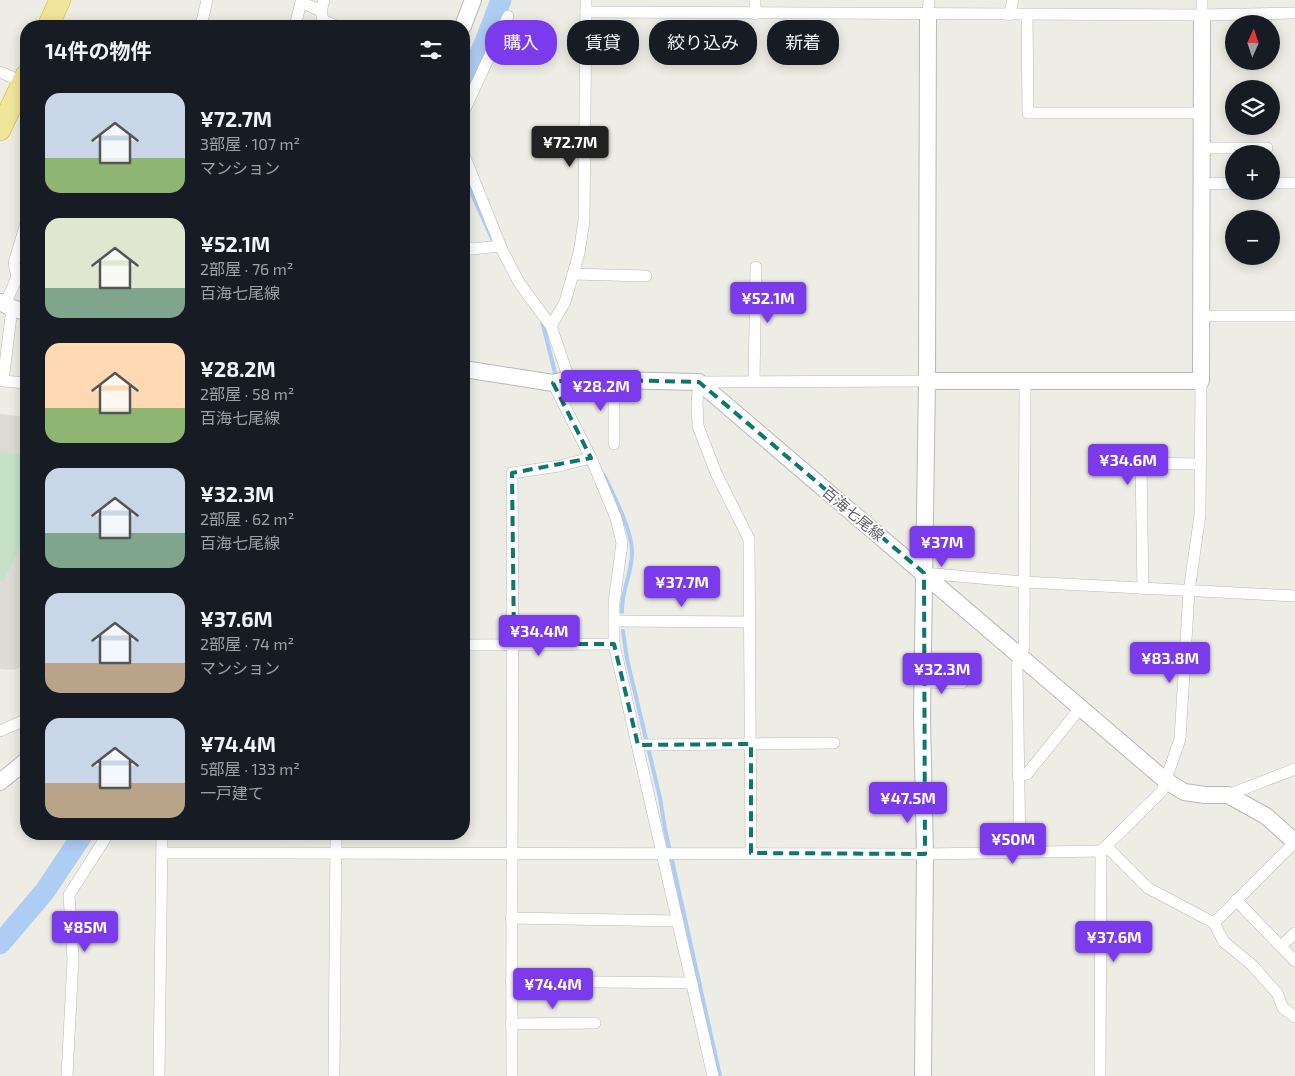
<!DOCTYPE html>
<html lang="ja">
<meta charset="utf-8">
<style>
body{margin:0;font-family:"Exo 2","Noto Sans JP",sans-serif;background:#20242c;color:#f1f3f6;height:100vh;display:flex;flex-direction:column;font-size:19px;white-space:nowrap}
*{box-sizing:border-box;margin:0}
p{font-size:16px;color:#9ea1a6}
.icon{flex:none;width:28px;height:28px;fill:none;stroke:currentColor;stroke-width:2;stroke-linecap:round;stroke-linejoin:round}
.map{position:relative;flex:1;overflow:hidden}
.sheet{position:absolute;left:20px;top:20px;width:450px;height:820px;display:flex;flex-direction:column;background:#171b24;border-radius:20px;box-shadow:0 2px 12px #0003}
.sheet>*{flex:none}
.top-card{position:absolute;left:485px;top:20px;width:475px;height:45px;display:flex;gap:10px}
.needle{width:32px;rotate:3deg}
.fabs{position:absolute;left:1225px;top:15px;display:grid;gap:10px}
.fabs a{display:grid;place-items:center;width:55px;height:55px;border-radius:50%;background:#171b24;box-shadow:0 2px 12px #0003;font-size:25px}
.price{position:absolute;translate:-50% -42px;padding:0 11px;border-radius:5px;background:#7c3aed;color:#fff;font-size:16px;line-height:32px;filter:drop-shadow(0 1px 2px #0008)}
.price::after{content:'';position:absolute;left:50%;top:30px;width:15px;height:11px;margin-left:-8px;background:inherit;clip-path:polygon(0 0,100% 0,50% 100%)}
.price.selected{background:#222;color:#fff}
ul{padding:0;list-style:none}
li{display:flex;align-items:center;gap:15px;height:125px;padding:0 25px}
li span{display:grid;place-items:center;flex:none;width:140px;height:100px;border-radius:15px;color:#555}
li>.icon{margin-inline-start:auto}
span .icon{width:60px;height:60px;fill:#fffc;stroke-width:1}
li b{font-size:21px}
h2{display:flex;justify-content:space-between;align-items:center;height:60px;padding:0 25px;font-size:21px}
.pill{padding:0 18px;border-radius:20px;background:#171b24;box-shadow:0 2px 12px #0003;font-size:18px;line-height:45px}
.pill.selected{background:#7c3aed;color:#fff}
.map>svg:first-child{display:block}
</style>
<div class="map">
<svg width="1295" height="1076" viewBox="0 0 1295 1076">
<rect width="100%" height="100%" fill="#edede5"/>
<!-- education -->
<path fill="#dddcd4" d="M 0,414 L 26,417 L 26,663 L 15,670 L 0,669 Z"/>
<!-- green -->
<path fill="#c5e2c9" d="M 0,452 L 26,455 L 26,493 L 22,543 L 3,582 L 0,581 Z"/>
<g fill="none" stroke-linecap="round" stroke-linejoin="round">
<!-- stream -->
<g stroke="#aecdf4" stroke-width="4">
<path d="M 464,176 L 493,241"/>
<path d="M 542,321 L 556,377"/>
<path d="M 604,475 C 614,496 631,528 632,551 C 633,571 621,591 622,612"/>
<path d="M 623,631 L 627,659 L 660,798 L 665,829 L 720,1076"/>
</g>
<!-- river -->
<g stroke="#aecdf4" stroke-width="21">
<path d="M 464,90 L 485,42 L 501,0"/>
<path d="M 0,944 L 45,891 L 83,834"/>
</g>
<!-- street casing -->
<g stroke="#b7b9bd" stroke-width="12">
<g id="street">
<path d="M 1202,0 L 1202,15"/>
<path d="M 321,11 L 323,20 L 336,26"/>
<path d="M 586,12 L 1202,15 L 1295,13"/>
<path d="M 755,14 L 755,0"/>
<path d="M 928,14 L 929,0"/>
<path d="M 1009,15 L 1013,0"/>
<path d="M 1027,15 L 1028,113 L 1202,113"/>
<path d="M 201,26 L 207,0"/>
<path d="M 295,26 L 301,2 L 321,11 L 324,0"/>
<path d="M 0,72 L 23,82"/>
<path d="M 464,111 L 508,16"/>
<path d="M 1202,148 L 1267,148"/>
<path d="M 464,155 L 503,252 L 520,284 L 551,326 L 569,379"/>
<path d="M 1271,183 L 1295,183"/>
<path d="M 1202,184 L 1234,183"/>
<path d="M 464,246 L 472,249 L 500,246"/>
<path d="M 573,274 L 646,276"/>
<path d="M 5,305 L 17,277 L 14,263 L 26,223"/>
<path d="M 12,308 L 3,381 L 26,383"/>
<path d="M 1201,316 L 1295,316"/>
<path d="M 551,326 L 565,302 L 579,253 L 584,221 L 586,0"/>
<path d="M 614,380 L 614,444"/>
<path d="M 754,381 L 756,267"/>
<path d="M 553,383 L 591,458 L 616,518 L 622,543 L 614,603 L 614,644 L 713,1076"/>
<path d="M 924,573 L 1024,582 L 1295,596"/>
<path d="M 1143,589 L 1141,463 L 1201,464"/>
<path d="M 614,621 L 750,622"/>
<path d="M 464,645 L 614,644"/>
<path d="M 922,682 L 962,683"/>
<path d="M 0,731 L 23,721 L 26,718"/>
<path d="M 638,745 L 834,743"/>
<path d="M 1018,776 L 1027,774 L 1081,707"/>
<path d="M 1228,795 L 1295,769"/>
<path d="M 1106,846 L 1148,888 L 1214,923 L 1224,942 L 1252,965 L 1277,993 L 1283,1008 L 1295,1017"/>
<path d="M 1020,852 L 1017,666 L 1020,655 L 1024,648 L 1025,381"/>
<path d="M 162,853 L 925,854 L 1101,851"/>
<path d="M 751,853 L 749,539 L 716,473 L 698,426 L 697,403 L 699,382 L 927,381"/>
<path d="M 1236,900 L 1295,961"/>
<path d="M 511,918 L 678,921"/>
<path d="M 1214,923 L 1295,842"/>
<path d="M 1281,946 L 1295,933"/>
<path d="M 511,981 L 692,983"/>
<path d="M 511,1024 L 595,1023"/>
<path d="M 67,1076 L 73,959 L 69,895 L 108,834"/>
<path d="M 159,1076 L 162,834"/>
<path d="M 334,1076 L 336,834"/>
<path d="M 512,1076 C 511,875 514,674 512,473 L 559,466 L 591,458"/>
<path d="M 1100,1076 L 1101,851 L 1162,791 L 1180,739 L 1189,591 L 1200,515 L 1201,381"/>
</g>
</g>
<!-- secondary casing -->
<g stroke="#b6b8bd" stroke-width="18">
<g id="secondary">
<path d="M 463,26 L 473,0"/>
<path d="M 0,302 L 12,308 L 26,312"/>
<path d="M 464,369 L 553,383 L 569,379 L 699,382 L 1165,780 L 1184,792 L 1205,795 L 1228,795 L 1266,816 L 1295,842"/>
<path d="M 927,381 L 1201,381 L 1202,15"/>
<path d="M 0,782 L 26,761"/>
<path d="M 923,1076 L 925,854 L 922,717 L 927,381 L 928,14"/>
</g>
</g>
<!-- highway casing -->
<g stroke="#d6b41c" stroke-width="22">
<g id="highway">
<path d="M 48,26 L 60,0"/>
<path d="M 0,130 L 26,75"/>
</g>
</g>
<!-- street -->
<use href="#street" stroke="#fff" stroke-width="11"/>
<!-- secondary -->
<use href="#secondary" stroke="#fff" stroke-width="16"/>
<!-- highway -->
<use href="#highway" stroke="#f0e59a" stroke-width="21"/>
</g>
<!-- marked area -->
<path fill="none" stroke="#0f766e" stroke-width="4" stroke-dasharray="10 6" stroke-linejoin="round" d="M 569,379 L 699,382 L 924,573 L 925,854 L 751,853 L 751,744 L 638,745 L 614,644 L 514,644 L 512,473 L 591,458 L 553,383 Z"/>
<g text-anchor="middle" stroke-width="4" stroke-linejoin="round" paint-order="stroke">
<!-- street labels -->
<g font-size="15" fill="#5d5f64" stroke="#fff">
<text transform="translate(853 514) rotate(40)" y="5">百海七尾線</text>
</g>
</g>
</svg>
<div class="fabs">
<a><svg class="needle" viewBox="-14 -14 28 28"><path d="M0-13l5 13h-10z" fill="#e53935"/><path d="M0 13l5-13h-10z" fill="#9ea1a6"/></svg></a>
<a><svg class="icon" aria-label="layers" viewBox="0 0 24 24"><path d="M12 4l9 5-9 5-9-5zM3 14l9 5 9-5"/></svg></a>
<a>+</a>
<a>−</a>
</div>
<b class="price selected" style="left:570px;top:168px">¥72.7M</b>
<b class="price" style="left:768px;top:324px">¥52.1M</b>
<b class="price" style="left:601px;top:412px">¥28.2M</b>
<b class="price" style="left:1128px;top:486px">¥34.6M</b>
<b class="price" style="left:942px;top:568px">¥37M</b>
<b class="price" style="left:682px;top:608px">¥37.7M</b>
<b class="price" style="left:539px;top:657px">¥34.4M</b>
<b class="price" style="left:1170px;top:684px">¥83.8M</b>
<b class="price" style="left:942px;top:695px">¥32.3M</b>
<b class="price" style="left:908px;top:824px">¥47.5M</b>
<b class="price" style="left:1013px;top:865px">¥50M</b>
<b class="price" style="left:85px;top:953px">¥85M</b>
<b class="price" style="left:1114px;top:963px">¥37.6M</b>
<b class="price" style="left:553px;top:1010px">¥74.4M</b>
<div class="top-card">
<a class="pill selected">購入</a>
<a class="pill">賃貸</a>
<a class="pill">絞り込み</a>
<a class="pill">新着</a>
</div>
<section class="sheet">
<h2>14件の物件<svg class="icon" aria-label="filters" viewBox="0 0 24 24"><path d="M4 7h16M4 17h16"/><circle cx="9" cy="7" r="2"/><circle cx="15" cy="17" r="2"/></svg></h2>
<ul>
<li><span style="background:linear-gradient(#c9d6e8 65%,#8fb573 0)"><svg class="icon" aria-label="home" viewBox="0 0 24 24"><path d="M3 11l9-7 9 7M6 9v11h12V9"/></svg></span><div><b>¥72.7M</b><p>3部屋 · 107 m²</p><p>マンション</p></div></li>
<li><span style="background:linear-gradient(#dfe7d0 70%,#7fa58c 0)"><svg class="icon" aria-label="home" viewBox="0 0 24 24"><path d="M3 11l9-7 9 7M6 9v11h12V9"/></svg></span><div><b>¥52.1M</b><p>2部屋 · 76 m²</p><p>百海七尾線</p></div></li>
<li><span style="background:linear-gradient(#ffd9b3 65%,#8fb573 0)"><svg class="icon" aria-label="home" viewBox="0 0 24 24"><path d="M3 11l9-7 9 7M6 9v11h12V9"/></svg></span><div><b>¥28.2M</b><p>2部屋 · 58 m²</p><p>百海七尾線</p></div></li>
<li><span style="background:linear-gradient(#c9d6e8 65%,#7fa58c 0)"><svg class="icon" aria-label="home" viewBox="0 0 24 24"><path d="M3 11l9-7 9 7M6 9v11h12V9"/></svg></span><div><b>¥32.3M</b><p>2部屋 · 62 m²</p><p>百海七尾線</p></div></li>
<li><span style="background:linear-gradient(#c9d6e8 70%,#b9a48a 0)"><svg class="icon" aria-label="home" viewBox="0 0 24 24"><path d="M3 11l9-7 9 7M6 9v11h12V9"/></svg></span><div><b>¥37.6M</b><p>2部屋 · 74 m²</p><p>マンション</p></div></li>
<li><span style="background:linear-gradient(#c9d6e8 65%,#b9a48a 0)"><svg class="icon" aria-label="home" viewBox="0 0 24 24"><path d="M3 11l9-7 9 7M6 9v11h12V9"/></svg></span><div><b>¥74.4M</b><p>5部屋 · 133 m²</p><p>一戸建て</p></div></li>
</ul>
</section>
</div>
